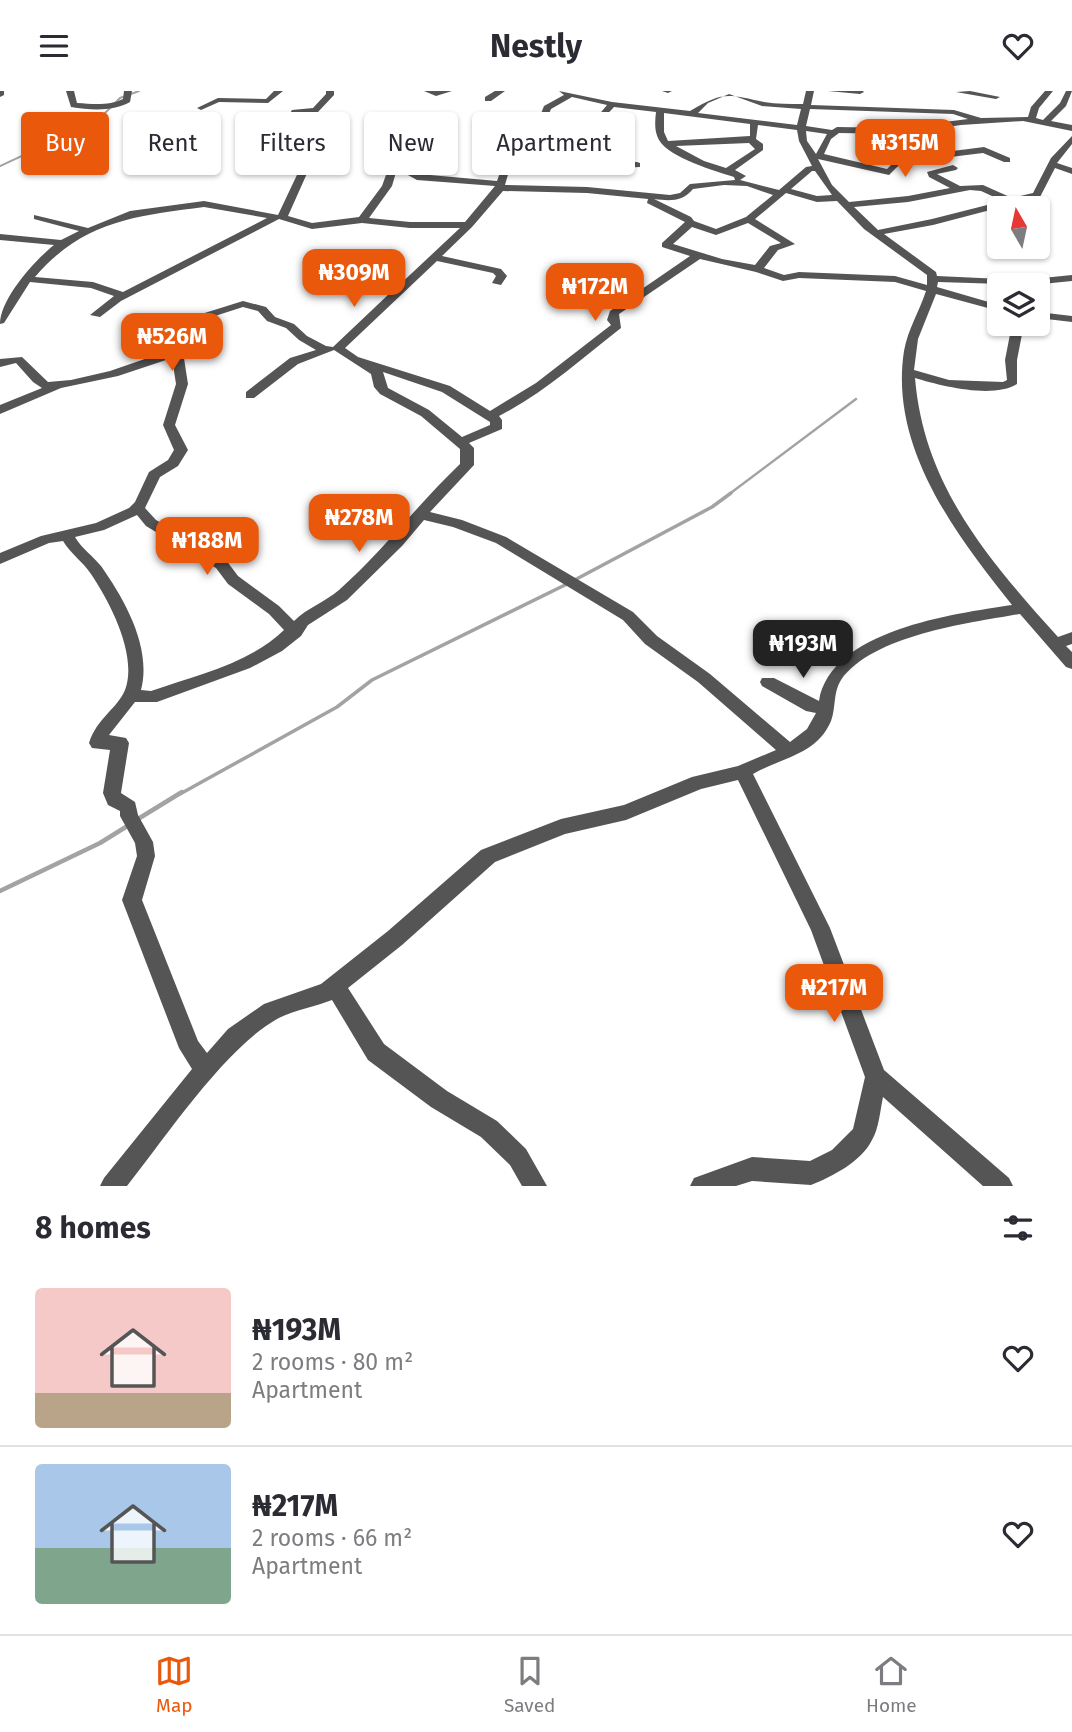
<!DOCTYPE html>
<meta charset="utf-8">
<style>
body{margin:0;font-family:"Fira Sans",sans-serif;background:#f2f2f3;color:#2b2b33;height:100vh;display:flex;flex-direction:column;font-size:26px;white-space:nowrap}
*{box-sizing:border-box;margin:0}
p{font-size:23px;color:#7c7c81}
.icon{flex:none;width:38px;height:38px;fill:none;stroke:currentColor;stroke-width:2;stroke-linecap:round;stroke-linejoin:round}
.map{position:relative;height:1095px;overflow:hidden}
.sheet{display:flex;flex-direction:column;background:#fff;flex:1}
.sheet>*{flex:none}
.banner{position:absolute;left:21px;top:21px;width:700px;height:63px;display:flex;gap:14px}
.needle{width:46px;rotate:351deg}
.fabs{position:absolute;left:987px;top:105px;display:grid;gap:14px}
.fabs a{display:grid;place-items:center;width:63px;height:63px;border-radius:7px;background:#fff;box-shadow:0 2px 5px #0004;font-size:35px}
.price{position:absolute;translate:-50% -60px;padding:0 16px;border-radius:14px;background:#ea580c;color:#fff;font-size:23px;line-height:46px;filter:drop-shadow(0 2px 4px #0008)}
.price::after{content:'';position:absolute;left:50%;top:42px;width:21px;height:16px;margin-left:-10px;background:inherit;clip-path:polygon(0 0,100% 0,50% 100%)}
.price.active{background:#222;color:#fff}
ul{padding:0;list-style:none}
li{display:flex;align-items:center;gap:21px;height:175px;padding:0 35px}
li+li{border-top:2px solid #e1e1e2}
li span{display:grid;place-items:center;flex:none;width:196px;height:140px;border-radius:7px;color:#555}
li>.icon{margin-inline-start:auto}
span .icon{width:84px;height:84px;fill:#fffc;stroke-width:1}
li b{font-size:30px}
h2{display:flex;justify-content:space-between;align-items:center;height:84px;padding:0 35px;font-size:30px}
.chip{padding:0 24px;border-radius:7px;background:#fff;box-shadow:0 2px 5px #0004;font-size:24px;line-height:63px}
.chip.active{background:#ea580c;color:#fff}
header{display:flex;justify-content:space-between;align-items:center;height:91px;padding:0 35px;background:#fff;font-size:32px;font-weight:700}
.dock{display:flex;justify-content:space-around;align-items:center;height:98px;border-top:2px solid #e1e1e2;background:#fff;font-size:19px;color:#7c7c81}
.dock a{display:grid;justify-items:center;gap:4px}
.dock .active{color:#ea580c}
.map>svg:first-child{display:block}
</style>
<header><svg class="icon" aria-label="menu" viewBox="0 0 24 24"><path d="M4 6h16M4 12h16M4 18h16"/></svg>Nestly<svg class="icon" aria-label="heart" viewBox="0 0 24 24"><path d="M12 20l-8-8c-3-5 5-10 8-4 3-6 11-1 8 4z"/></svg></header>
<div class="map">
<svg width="1072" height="1095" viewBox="0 0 1072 1095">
<rect width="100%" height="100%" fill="#fff"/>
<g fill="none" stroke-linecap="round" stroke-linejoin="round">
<!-- stream-far3 -->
<path stroke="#a3a3a3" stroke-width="2" d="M 0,75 L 97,30 L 120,7 L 139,0"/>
<!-- stream-far2 -->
<path stroke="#a3a3a3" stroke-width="2.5" d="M 728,404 L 856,308"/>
<!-- stream-far1 -->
<path stroke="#a3a3a3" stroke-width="3.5" d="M 180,703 L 337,616 L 372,589 L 569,492 L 712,416 L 731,402"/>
<!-- stream -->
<g stroke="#a3a3a3" stroke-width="4.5">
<path d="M 138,728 L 182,701"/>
<path d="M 0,800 L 100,752 L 129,734"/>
</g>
<!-- minor -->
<g fill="#555" fill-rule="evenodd">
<path d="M 0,0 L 4,0 L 4,4 L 0,6 Z"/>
<path d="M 66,0 L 74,0 L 77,12 C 93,13 109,15 123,8 L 124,0 L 132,0 L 130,11 C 112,21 91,19 71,16 Z"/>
<path d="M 274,0 L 283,0 L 268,12 L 219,11 L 201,19 L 197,17 L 218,7 L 266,8 Z"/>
<path d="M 326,0 L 334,0 L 334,4 L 318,21 L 298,23 L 293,26 L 289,24 L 292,19 L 313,17 L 326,3 Z"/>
<path d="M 424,0 L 452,0 L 436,5 Z"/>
<path d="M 495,0 L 505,0 L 491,10 L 485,10 L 485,6 Z"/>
<path d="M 559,0 L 612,11 L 690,20 C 723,0 728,3 764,11 C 776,13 790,13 803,13 L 806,0 L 814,0 L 811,14 L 954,19 L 981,27 L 1028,26 L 1031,16 L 1045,0 L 1053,0 L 1039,17 L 1036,27 L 1043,29 L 1060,12 L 1066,0 L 1072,0 L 1066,15 L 1051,30 L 1072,34 L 1072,40 L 1023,30 L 961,34 L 898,43 L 839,42 L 831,48 L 824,63 L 887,78 L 898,67 L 984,56 L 1010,67 L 1010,71 L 1004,71 L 983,62 L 901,72 L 889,84 L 818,68 L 832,94 L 849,111 L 908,105 L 950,97 L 929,86 L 927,81 L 953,74 L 958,77 L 956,79 L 937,83 L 960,95 L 983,94 L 1012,107 L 1033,102 L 1051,67 L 1072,45 L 1072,53 L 1057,72 L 1072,77 L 1072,83 L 1055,77 L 1040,106 L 933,134 L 884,143 L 936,181 L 937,185 L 1023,189 L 1072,184 L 1072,190 L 1032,194 L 938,191 L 937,196 L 999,214 L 999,220 L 936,203 L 918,248 L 914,279 L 949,289 L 1003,291 L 1007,289 L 1005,269 L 1012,233 L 1024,233 L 1017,269 L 1017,293 C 993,308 941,295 915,287 C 924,395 988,468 1058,546 L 1072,541 L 1072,553 L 1066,555 L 1072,561 L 1072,578 L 1066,576 L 1020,523 C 969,532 873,544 841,589 C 833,601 836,617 831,630 C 817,664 780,667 753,683 L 830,837 L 884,979 L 1009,1087 L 1013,1095 L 983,1095 L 883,1006 C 880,1020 879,1037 872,1049 C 861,1071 833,1085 811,1094 L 752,1090 L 736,1095 L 690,1095 L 694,1087 L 752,1066 L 810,1070 L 832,1059 L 853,1038 L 865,986 L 811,839 L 738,689 L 701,698 L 626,729 L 565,743 L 495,771 L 402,854 L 348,897 L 384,953 L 447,1000 L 497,1030 L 526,1058 L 547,1095 L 522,1095 L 510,1074 L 481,1046 L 431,1016 L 368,969 L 332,909 C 315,916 293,919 277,928 C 225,957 165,1047 127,1095 L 100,1095 L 104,1087 L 192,978 L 179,957 L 122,809 L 137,765 L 135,752 L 120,725 L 120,720 L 108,714 L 103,702 L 110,659 L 92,657 L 89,652 C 97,627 117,618 125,599 C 138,565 110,511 91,483 C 83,471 71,463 63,450 L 49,452 L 0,473 L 0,462 L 41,445 L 96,432 L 129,417 L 135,411 L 149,381 L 168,369 L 174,359 L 163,334 L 176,293 L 172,267 L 118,285 L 61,297 L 0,323 L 0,314 L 42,297 L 33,291 L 16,272 L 0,276 L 0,268 L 22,266 L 48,291 L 71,289 L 110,280 L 168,260 L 174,256 L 171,241 L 179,230 L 243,210 L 266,216 L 275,226 L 294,233 L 307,245 L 326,255 L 333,256 L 390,202 L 335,189 L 335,185 L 396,197 L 460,137 L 410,137 L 362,132 L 312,138 L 279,128 L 121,210 L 100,226 L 90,224 L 114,205 L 91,197 L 30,191 L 4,232 L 0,233 C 0,208 34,170 54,154 L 0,149 L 0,143 L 61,149 L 79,140 L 34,128 L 34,124 L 88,137 L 130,120 L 204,110 L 278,124 L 313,50 L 327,41 L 331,44 L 321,51 L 288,125 L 312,132 L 359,126 L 382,95 L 391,70 L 397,70 L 419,83 L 497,90 L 504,70 L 540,25 L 544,15 L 564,4 ZM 729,3 L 762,15 L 801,18 L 797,34 L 698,22 L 708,12 ZM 572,6 L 607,14 L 592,32 L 596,35 L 614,16 L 656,21 C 655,30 654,40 659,49 C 669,67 716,80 734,86 L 735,89 L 690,93 L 680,102 L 670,104 L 587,96 L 505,94 L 509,80 L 603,81 L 616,77 L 640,76 L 640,72 L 637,71 L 615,71 L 602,75 L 511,74 L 534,41 L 547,28 L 551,18 ZM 810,18 L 953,23 L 968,28 L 898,37 L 837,36 L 832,39 L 806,35 ZM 664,22 L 750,33 L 750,45 L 668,50 L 664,41 ZM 758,34 L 797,39 L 799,50 L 812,75 L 806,76 L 779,99 L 740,89 L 746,85 L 735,79 L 763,59 L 763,53 L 756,48 ZM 806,40 L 827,43 L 816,63 L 807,50 ZM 749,52 L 755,58 L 726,77 L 704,70 L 676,55 ZM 397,78 L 417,89 L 495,95 L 465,131 L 410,131 L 369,127 L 392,95 ZM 812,80 L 815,80 L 832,104 L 817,105 L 791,98 ZM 724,94 L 747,95 L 773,104 L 746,126 L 716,138 L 694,130 L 691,126 L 654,108 C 670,110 682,111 693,98 ZM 970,99 L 981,100 L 1003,110 L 932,128 L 878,139 L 854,116 L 908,111 ZM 503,100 L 587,102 L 648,108 L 647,112 L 685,131 L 662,152 L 662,156 L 690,165 L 610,220 L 607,229 L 611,234 L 536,292 L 490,320 L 450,295 L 358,266 L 345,257 L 437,170 L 493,182 L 496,185 L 492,192 L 501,194 L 507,185 L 501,178 L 442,165 L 472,136 ZM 786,102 L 817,111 L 837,110 L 864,138 L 927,184 L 927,194 L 895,185 L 799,181 L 784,184 L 764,177 L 778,159 L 795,153 L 755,128 ZM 204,116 L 267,127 L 123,201 L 93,191 L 35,186 C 83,130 135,125 204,116 ZM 748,132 L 781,152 L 770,155 L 755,174 L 722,168 L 673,153 L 692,136 L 716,144 ZM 700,168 L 756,181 L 783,190 L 799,187 L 895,191 L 926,200 C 919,221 908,238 904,260 C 889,356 956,444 1012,514 C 953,523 831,539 819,610 L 774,587 L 762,587 L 760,591 L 762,595 L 806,620 L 816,622 L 807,638 L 790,651 L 710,583 L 657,545 L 633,521 L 506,446 L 462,429 L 430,421 L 474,374 L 474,357 L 469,352 L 502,338 L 502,329 L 499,325 C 544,302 581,268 621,237 L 619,223 ZM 243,216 L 258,220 L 267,230 L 286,237 L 299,249 L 316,259 L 290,267 L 246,301 L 246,307 L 254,307 L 298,273 L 334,259 L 371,283 L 374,296 L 380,303 L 421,325 L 460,358 L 460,373 C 418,413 383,460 339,499 C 325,511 307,517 294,530 L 279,515 L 238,485 L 226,469 L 156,429 L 145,417 L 160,386 L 178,375 L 188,359 L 175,334 L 188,293 L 183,261 L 186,257 L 183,241 L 187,234 ZM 383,281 L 442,301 L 490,331 L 490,334 L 462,346 L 429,319 L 388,297 ZM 137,424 L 146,435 L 216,477 L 228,493 L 269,523 L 284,539 C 249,573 196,584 151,600 L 141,599 C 152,557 125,509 101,475 C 93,465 82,458 75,446 L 104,439 ZM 424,429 L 453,436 L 496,452 L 623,529 L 645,553 L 698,591 L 776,659 L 738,675 L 692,686 L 624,714 L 561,728 L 481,759 L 388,840 L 321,893 L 264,913 L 228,938 L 207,962 L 198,950 L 142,809 L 155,765 L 153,751 L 138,724 L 135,711 L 121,702 L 129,652 L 126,647 L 109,644 L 135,611 L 157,611 L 250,577 L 282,560 L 301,545 L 308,534 L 347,509 L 402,455 Z"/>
<path d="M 662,0 L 672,0 L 668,2 Z"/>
<path d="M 828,0 L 863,0 L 864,1 L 860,3 Z"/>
<path d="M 970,0 L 1000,6 L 996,8 L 956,1 Z"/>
<path d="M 1038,221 L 1072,225 L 1072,231 L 1038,227 Z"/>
</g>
</g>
</svg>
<div class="fabs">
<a><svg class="needle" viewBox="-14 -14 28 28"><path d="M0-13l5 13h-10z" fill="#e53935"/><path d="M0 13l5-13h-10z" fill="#7c7c81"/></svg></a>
<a><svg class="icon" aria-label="layers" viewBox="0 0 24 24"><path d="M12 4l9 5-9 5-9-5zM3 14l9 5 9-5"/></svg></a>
</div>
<b class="price" style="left:905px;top:88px">₦315M</b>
<b class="price" style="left:354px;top:218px">₦309M</b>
<b class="price" style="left:595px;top:232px">₦172M</b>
<b class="price" style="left:172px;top:282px">₦526M</b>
<b class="price" style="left:359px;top:463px">₦278M</b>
<b class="price" style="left:207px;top:486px">₦188M</b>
<b class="price active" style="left:803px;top:589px">₦193M</b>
<b class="price" style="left:834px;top:933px">₦217M</b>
<div class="banner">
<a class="chip active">Buy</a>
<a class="chip">Rent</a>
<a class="chip">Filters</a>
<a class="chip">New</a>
<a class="chip">Apartment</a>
</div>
</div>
<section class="sheet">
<h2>8 homes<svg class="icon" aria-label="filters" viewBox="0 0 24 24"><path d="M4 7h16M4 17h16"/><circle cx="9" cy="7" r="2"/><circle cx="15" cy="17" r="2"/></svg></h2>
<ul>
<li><span style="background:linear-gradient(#f6c9c9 75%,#b9a48a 0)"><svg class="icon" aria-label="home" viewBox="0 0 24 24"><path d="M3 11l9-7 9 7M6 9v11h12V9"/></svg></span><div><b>₦193M</b><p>2 rooms · 80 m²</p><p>Apartment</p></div><svg class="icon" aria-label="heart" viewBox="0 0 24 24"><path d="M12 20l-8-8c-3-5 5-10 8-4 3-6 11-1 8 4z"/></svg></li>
<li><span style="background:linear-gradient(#a9c7e8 60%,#7fa58c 0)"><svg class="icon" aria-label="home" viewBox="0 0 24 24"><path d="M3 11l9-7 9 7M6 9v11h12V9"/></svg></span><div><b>₦217M</b><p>2 rooms · 66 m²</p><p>Apartment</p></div><svg class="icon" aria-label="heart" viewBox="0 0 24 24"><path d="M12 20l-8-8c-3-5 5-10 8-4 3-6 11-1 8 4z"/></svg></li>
</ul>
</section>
<nav class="dock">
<a class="active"><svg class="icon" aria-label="map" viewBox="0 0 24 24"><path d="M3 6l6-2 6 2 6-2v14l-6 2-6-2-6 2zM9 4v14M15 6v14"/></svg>Map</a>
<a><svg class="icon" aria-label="saved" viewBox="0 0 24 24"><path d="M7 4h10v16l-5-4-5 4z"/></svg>Saved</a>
<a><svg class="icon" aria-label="home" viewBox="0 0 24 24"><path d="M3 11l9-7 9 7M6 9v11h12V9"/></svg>Home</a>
</nav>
